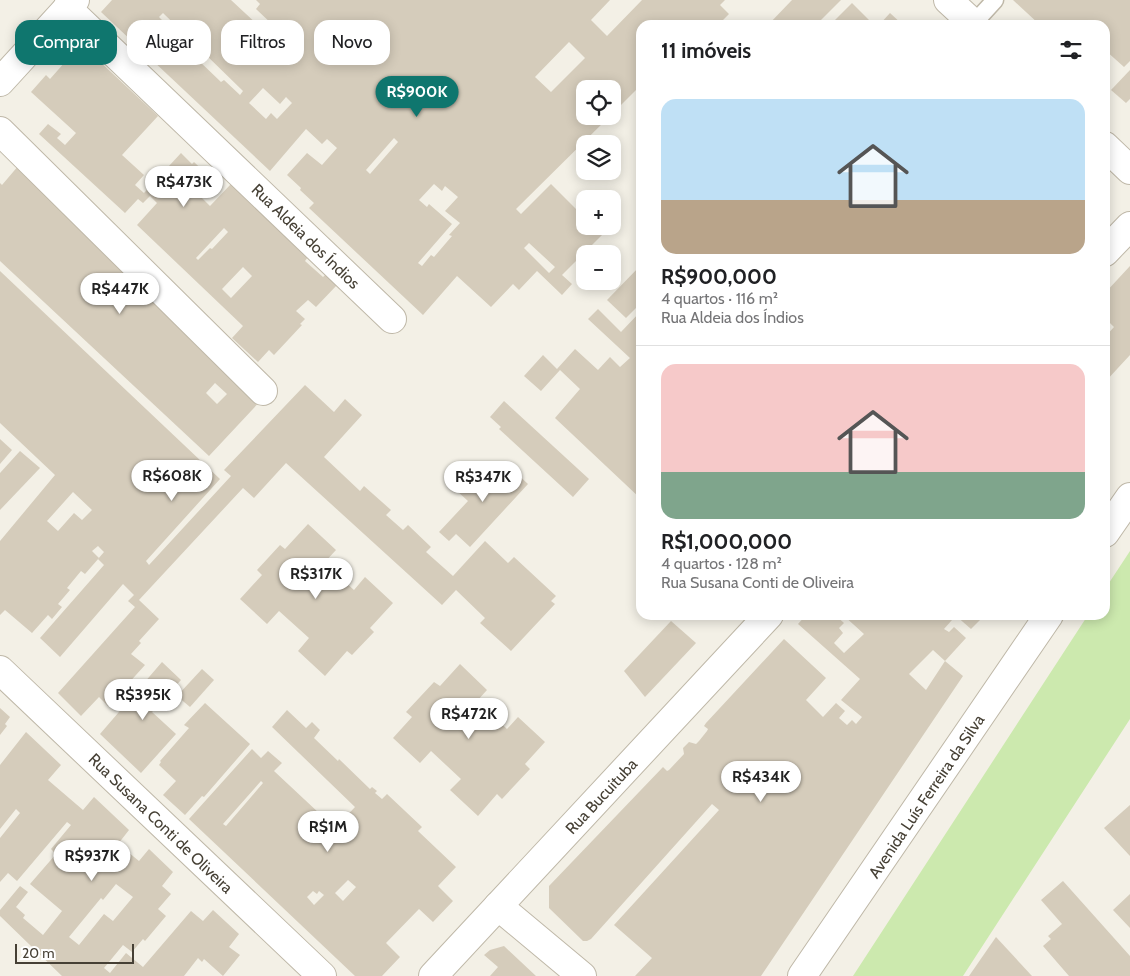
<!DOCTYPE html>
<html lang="pt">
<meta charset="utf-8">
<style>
body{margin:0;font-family:Cabin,sans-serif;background:#f6f6f6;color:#202124;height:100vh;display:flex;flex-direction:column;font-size:19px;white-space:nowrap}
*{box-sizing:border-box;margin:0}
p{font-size:16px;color:#757577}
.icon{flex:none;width:28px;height:28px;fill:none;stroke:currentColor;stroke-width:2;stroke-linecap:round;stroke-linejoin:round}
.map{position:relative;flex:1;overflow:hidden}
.drawer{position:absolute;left:636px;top:20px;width:474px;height:600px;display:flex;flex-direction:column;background:#fff;border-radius:15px;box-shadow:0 2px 12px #0003}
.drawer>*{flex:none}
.top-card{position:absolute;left:15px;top:20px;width:475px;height:45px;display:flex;gap:10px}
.tools{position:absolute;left:576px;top:80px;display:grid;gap:10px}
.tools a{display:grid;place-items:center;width:45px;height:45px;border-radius:10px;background:#fff;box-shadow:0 2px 12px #0003;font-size:25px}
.scale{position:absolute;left:15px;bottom:12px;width:119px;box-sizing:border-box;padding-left:5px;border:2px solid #464035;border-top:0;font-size:14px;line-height:18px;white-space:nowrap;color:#464035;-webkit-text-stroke:4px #fff;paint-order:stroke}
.price{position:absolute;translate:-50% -42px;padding:0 11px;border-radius:18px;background:#fff;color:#222;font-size:16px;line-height:32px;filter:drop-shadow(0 1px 2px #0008)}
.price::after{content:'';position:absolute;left:50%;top:30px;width:15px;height:11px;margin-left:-8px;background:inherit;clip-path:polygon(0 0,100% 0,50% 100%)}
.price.on{background:#0f766e;color:#fff}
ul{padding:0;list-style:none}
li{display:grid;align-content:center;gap:10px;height:265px;padding:0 25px}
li+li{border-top:1px solid #e0e0e0}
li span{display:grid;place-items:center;height:155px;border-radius:15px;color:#555}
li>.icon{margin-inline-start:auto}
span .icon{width:90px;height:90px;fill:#fffc;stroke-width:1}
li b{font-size:21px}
h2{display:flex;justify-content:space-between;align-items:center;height:60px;padding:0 25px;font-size:21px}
.tag{padding:0 18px;border-radius:15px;background:#fff;box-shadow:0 2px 12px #0003;font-size:18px;line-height:45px}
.tag.on{background:#0f766e;color:#fff}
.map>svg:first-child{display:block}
</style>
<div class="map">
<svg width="1130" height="976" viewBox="0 0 1130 976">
<rect width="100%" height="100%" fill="#f3f0e6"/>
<!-- green -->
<path fill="#cce9ae" d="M 1130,551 L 1130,719 L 963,976 L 853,976 L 1088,615 L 1105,615 L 1105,589 Z"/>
<!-- building -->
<g fill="#d5ccbb" fill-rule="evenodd">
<path d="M 112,0 L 231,0 L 286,51 L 293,44 L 256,9 L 260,4 L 256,0 L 610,0 L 591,20 L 607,36 L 642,0 L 725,0 L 720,5 L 729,14 L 718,25 L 641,25 L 641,85 L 612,114 L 612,89 L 585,89 L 585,116 L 610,116 L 516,209 L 521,214 L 551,184 L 585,218 L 585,226 L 594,226 L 603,234 L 562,275 L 572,284 L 562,295 L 537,271 L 519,290 L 513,284 L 491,307 L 457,276 L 423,315 L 309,208 L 314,203 L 300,190 L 301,188 L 287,175 L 307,153 L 322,165 L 337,148 L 327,139 L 322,144 L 306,129 L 270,171 L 101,12 ZM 163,13 L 243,91 L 240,95 L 224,80 L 221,82 L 170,33 L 173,31 L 159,17 ZM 569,42 L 585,58 L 551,92 L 535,77 ZM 263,88 L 280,104 L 286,97 L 292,103 L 277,119 L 271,113 L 266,119 L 249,103 ZM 394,138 L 398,142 L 370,174 L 366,170 ZM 434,184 L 442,191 L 445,186 L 458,197 L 445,211 L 460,223 L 449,235 L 452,236 L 434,257 L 431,255 L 422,266 L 418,263 L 452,224 L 429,204 L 427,207 L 419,200 ZM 529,243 L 555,267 L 549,273 L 524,248 Z"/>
<path d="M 792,0 L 841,0 L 816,25 L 768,25 Z"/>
<path d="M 1013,0 L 1130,0 L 1130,61 L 1124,67 L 1105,50 L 1105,25 L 1040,25 Z"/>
<path d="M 852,3 L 871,22 L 869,25 L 830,25 Z"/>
<path d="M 890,13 L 903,25 L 879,25 Z"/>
<path d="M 81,44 L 158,116 L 122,155 L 144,175 L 135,185 L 144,193 L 181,153 L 192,164 L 194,162 L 212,179 L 198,194 L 210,206 L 231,184 L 308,257 L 305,261 L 323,277 L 326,274 L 337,285 L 316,307 L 308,300 L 296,311 L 305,319 L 300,324 L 302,325 L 274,355 L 269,350 L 258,362 L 232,338 L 243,326 L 137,225 L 157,203 L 150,196 L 143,203 L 138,199 L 125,213 L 39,134 L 48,124 L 61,134 L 57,138 L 65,145 L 76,133 L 31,92 L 46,75 L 50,79 ZM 224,228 L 228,232 L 212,249 L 210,248 L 198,260 L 196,258 ZM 243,267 L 252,276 L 231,298 L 222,289 Z"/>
<path d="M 1130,70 L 1130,99 L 1126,103 L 1111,90 Z"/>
<path d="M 19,165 L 265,396 L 209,456 L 0,261 L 0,183 L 2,185 ZM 215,383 L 227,394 L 217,404 L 206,393 Z"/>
<path d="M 641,265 L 641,303 L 626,318 L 607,300 Z"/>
<path d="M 1130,266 L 1130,355 L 1105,382 L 1105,337 L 1114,327 L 1105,318 L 1105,293 Z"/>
<path d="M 0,271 L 220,479 L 146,561 L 149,565 L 231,476 L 224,470 L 305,385 L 334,412 L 345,399 L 362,415 L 324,457 L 360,491 L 364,486 L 391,510 L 386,515 L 403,530 L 408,525 L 431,547 L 426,552 L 453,576 L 485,541 L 508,563 L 514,557 L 556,596 L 551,601 L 555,604 L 511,651 L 480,623 L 485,618 L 456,590 L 442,605 L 286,463 L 254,498 L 243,488 L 139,600 L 159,619 L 139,641 L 141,643 L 131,654 L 145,665 L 108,706 L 99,697 L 81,716 L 58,693 L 135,607 L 128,601 L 134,595 L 123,584 L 60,657 L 40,638 L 104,565 L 98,559 L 104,552 L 98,546 L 92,551 L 99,558 L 85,574 L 81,571 L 67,588 L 70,590 L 58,604 L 62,607 L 52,619 L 48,615 L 32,633 L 5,610 L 0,615 L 0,541 L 55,475 L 0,423 ZM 73,492 L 92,510 L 82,520 L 74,513 L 58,531 L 47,521 Z"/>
<path d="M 598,309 L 621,332 L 641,311 L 641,359 L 637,364 L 641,368 L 641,499 L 555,418 L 580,389 L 560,370 L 541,391 L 524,376 L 543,355 L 557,369 L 575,349 L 598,370 L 610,357 L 620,367 L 630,358 L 588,319 Z"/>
<path d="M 504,401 L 589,479 L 573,497 L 499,429 L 501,427 L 490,417 Z"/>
<path d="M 0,439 L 12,450 L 0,464 Z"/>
<path d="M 20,451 L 40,468 L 0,510 L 0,473 Z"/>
<path d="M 487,464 L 498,474 L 500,472 L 507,479 L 514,471 L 528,484 L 470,547 L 456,534 L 449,541 L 439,532 L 468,501 L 457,491 L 477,469 L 478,470 L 482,465 L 484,467 Z"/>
<path d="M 308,524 L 336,550 L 324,563 L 354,590 L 365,577 L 393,603 L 370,628 L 374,632 L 352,655 L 347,651 L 325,676 L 298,651 L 309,638 L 279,611 L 267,624 L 240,599 L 262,575 L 257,570 L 280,545 L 285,549 Z"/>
<path d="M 806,615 L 835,615 L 844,623 L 839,628 L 843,633 L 834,643 L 844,653 L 864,634 L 843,615 L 947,615 L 952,620 L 944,629 L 949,632 L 954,627 L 966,638 L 945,661 L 933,650 L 909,674 L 926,690 L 945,661 L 963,676 L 761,976 L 635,976 L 652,958 L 614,925 L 719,810 L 712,804 L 591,939 L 587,941 L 583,941 L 549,908 L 549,886 L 663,767 L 667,771 L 669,770 L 684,754 L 683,748 L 689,742 L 696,744 L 699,741 L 707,731 L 708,729 L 704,726 L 706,723 L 784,639 L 826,678 L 806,700 L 823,717 L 836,703 L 845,711 L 839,718 L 847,725 L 852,720 L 856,724 L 862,717 L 841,700 L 860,679 L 798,624 Z"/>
<path d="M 955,615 L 985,615 L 971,629 Z"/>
<path d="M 671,621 L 696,643 L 645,697 L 624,671 Z"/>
<path d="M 162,662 L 181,680 L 152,712 L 176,734 L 141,773 L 100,734 Z"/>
<path d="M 460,664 L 487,690 L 477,701 L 507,729 L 518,717 L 545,742 L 525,764 L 530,769 L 502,799 L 497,794 L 478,816 L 450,790 L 461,779 L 431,751 L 420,763 L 393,738 L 412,717 L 406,712 L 434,682 L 440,686 Z"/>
<path d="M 202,669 L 214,680 L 190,707 L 177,696 Z"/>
<path d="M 205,703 L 250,744 L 204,797 L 202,796 L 185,815 L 163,795 L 176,781 L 159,765 L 161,762 L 160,761 L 189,728 L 184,725 Z"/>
<path d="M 0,708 L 10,717 L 5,724 L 7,726 L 0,735 Z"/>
<path d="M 287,710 L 306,728 L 312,722 L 320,730 L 314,738 L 338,761 L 339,759 L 370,789 L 372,787 L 377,791 L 375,793 L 382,799 L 387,794 L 422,827 L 418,831 L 456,867 L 438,886 L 453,901 L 433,922 L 419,909 L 386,943 L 400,957 L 382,976 L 355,976 L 189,819 L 252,749 L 261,758 L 268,751 L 282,763 L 274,771 L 335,828 L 355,807 L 272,727 ZM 261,781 L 263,783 L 226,826 L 223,824 ZM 348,880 L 356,887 L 343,901 L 335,893 ZM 313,891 L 317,894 L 319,891 L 324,895 L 314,905 L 307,897 Z"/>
<path d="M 26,732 L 61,765 L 48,780 L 83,810 L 94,797 L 129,830 L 118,844 L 139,861 L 149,849 L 173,872 L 162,886 L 171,894 L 158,909 L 166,916 L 145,941 L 143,939 L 132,952 L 123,945 L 104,968 L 110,973 L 126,953 L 143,967 L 191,911 L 203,921 L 213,910 L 239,934 L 229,947 L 240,955 L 223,976 L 204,959 L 202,962 L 198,958 L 184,976 L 62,976 L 0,916 L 0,910 L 20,886 L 28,892 L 16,907 L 25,915 L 23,918 L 43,935 L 62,911 L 30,884 L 56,854 L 51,849 L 71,825 L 67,822 L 17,881 L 8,873 L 0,882 L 0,838 L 20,813 L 16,809 L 0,829 L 0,765 ZM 116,884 L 133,897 L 113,921 L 104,914 L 79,945 L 69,937 L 101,898 L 103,900 Z"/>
<path d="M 1130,805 L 1130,856 L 1104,828 Z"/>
<path d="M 1063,881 L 1130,956 L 1130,976 L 1069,976 L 1043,946 L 1051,939 L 1048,936 L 1062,924 L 1041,900 Z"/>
<path d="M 1130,894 L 1130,928 L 1113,910 Z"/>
<path d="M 996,937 L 1032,976 L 969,976 Z"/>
<path d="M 504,946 L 536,976 L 490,976 L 498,967 L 484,955 L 490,950 Z"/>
</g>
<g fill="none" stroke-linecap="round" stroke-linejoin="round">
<!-- service casing -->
<g stroke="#bfb8a8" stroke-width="19">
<path id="service" d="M 974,23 L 995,0"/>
</g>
<!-- minor casing -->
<g stroke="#bfb8a8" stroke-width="30">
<g id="minor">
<path d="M 67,8 L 392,319"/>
<path d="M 0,82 L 75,0"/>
<path d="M 0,131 L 263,391"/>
<path d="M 1105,252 L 1130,226"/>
<path d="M 0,670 L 322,976"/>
<path d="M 498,906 L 582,976"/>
<path d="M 433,976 L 769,615"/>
</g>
</g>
<!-- tertiary casing -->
<g stroke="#bfb8a8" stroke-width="30">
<g id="tertiary">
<path d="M 948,0 L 975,25"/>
<path d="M 1105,146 L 1130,170"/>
<path d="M 1105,533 L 1130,497"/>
<path d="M 802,976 L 1049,615"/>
</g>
</g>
<!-- service -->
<use href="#service" stroke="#fff" stroke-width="16"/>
<!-- minor -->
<use href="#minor" stroke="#fff" stroke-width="28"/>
<!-- tertiary -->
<use href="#tertiary" stroke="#fff" stroke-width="28"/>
</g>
<g text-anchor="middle" stroke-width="5" stroke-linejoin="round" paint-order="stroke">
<!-- street labels -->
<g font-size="16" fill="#464035" stroke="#fff">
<text transform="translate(306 236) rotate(44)" y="6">Rua Aldeia dos Índios</text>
<text transform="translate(601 796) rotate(-47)" y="6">Rua Bucuituba</text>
<text transform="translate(926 796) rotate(-56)" y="6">Avenida Luís Ferreira da Silva</text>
<text transform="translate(161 823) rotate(44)" y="6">Rua Susana Conti de Oliveira</text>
</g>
</g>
</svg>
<div class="tools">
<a><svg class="icon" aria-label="locate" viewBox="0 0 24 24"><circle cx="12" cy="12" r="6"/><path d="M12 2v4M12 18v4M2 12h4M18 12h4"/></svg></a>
<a><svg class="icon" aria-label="layers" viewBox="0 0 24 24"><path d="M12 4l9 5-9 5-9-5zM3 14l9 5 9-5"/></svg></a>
<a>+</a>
<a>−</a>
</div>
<div class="scale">20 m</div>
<b class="price on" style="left:417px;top:118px">R$900K</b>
<b class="price" style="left:184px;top:208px">R$473K</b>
<b class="price" style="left:120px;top:315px">R$447K</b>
<b class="price" style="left:172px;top:502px">R$608K</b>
<b class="price" style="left:483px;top:503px">R$347K</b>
<b class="price" style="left:316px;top:600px">R$317K</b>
<b class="price" style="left:143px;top:721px">R$395K</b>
<b class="price" style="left:469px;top:740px">R$472K</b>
<b class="price" style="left:761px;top:803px">R$434K</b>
<b class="price" style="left:328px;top:853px">R$1M</b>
<b class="price" style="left:92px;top:882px">R$937K</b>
<div class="top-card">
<a class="tag on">Comprar</a>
<a class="tag">Alugar</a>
<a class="tag">Filtros</a>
<a class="tag">Novo</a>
</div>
<section class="drawer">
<h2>11 imóveis<svg class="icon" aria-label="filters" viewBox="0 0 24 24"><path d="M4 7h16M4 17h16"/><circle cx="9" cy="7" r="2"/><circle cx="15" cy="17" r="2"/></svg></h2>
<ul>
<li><span style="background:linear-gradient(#bfe0f5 65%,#b9a48a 0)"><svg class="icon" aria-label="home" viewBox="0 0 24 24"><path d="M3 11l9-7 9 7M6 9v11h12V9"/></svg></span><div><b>R$900,000</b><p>4 quartos · 116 m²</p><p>Rua Aldeia dos Índios</p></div></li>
<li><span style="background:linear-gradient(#f6c9c9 70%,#7fa58c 0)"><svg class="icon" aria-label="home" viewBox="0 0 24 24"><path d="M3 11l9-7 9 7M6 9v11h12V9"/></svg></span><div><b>R$1,000,000</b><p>4 quartos · 128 m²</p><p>Rua Susana Conti de Oliveira</p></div></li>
</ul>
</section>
</div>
